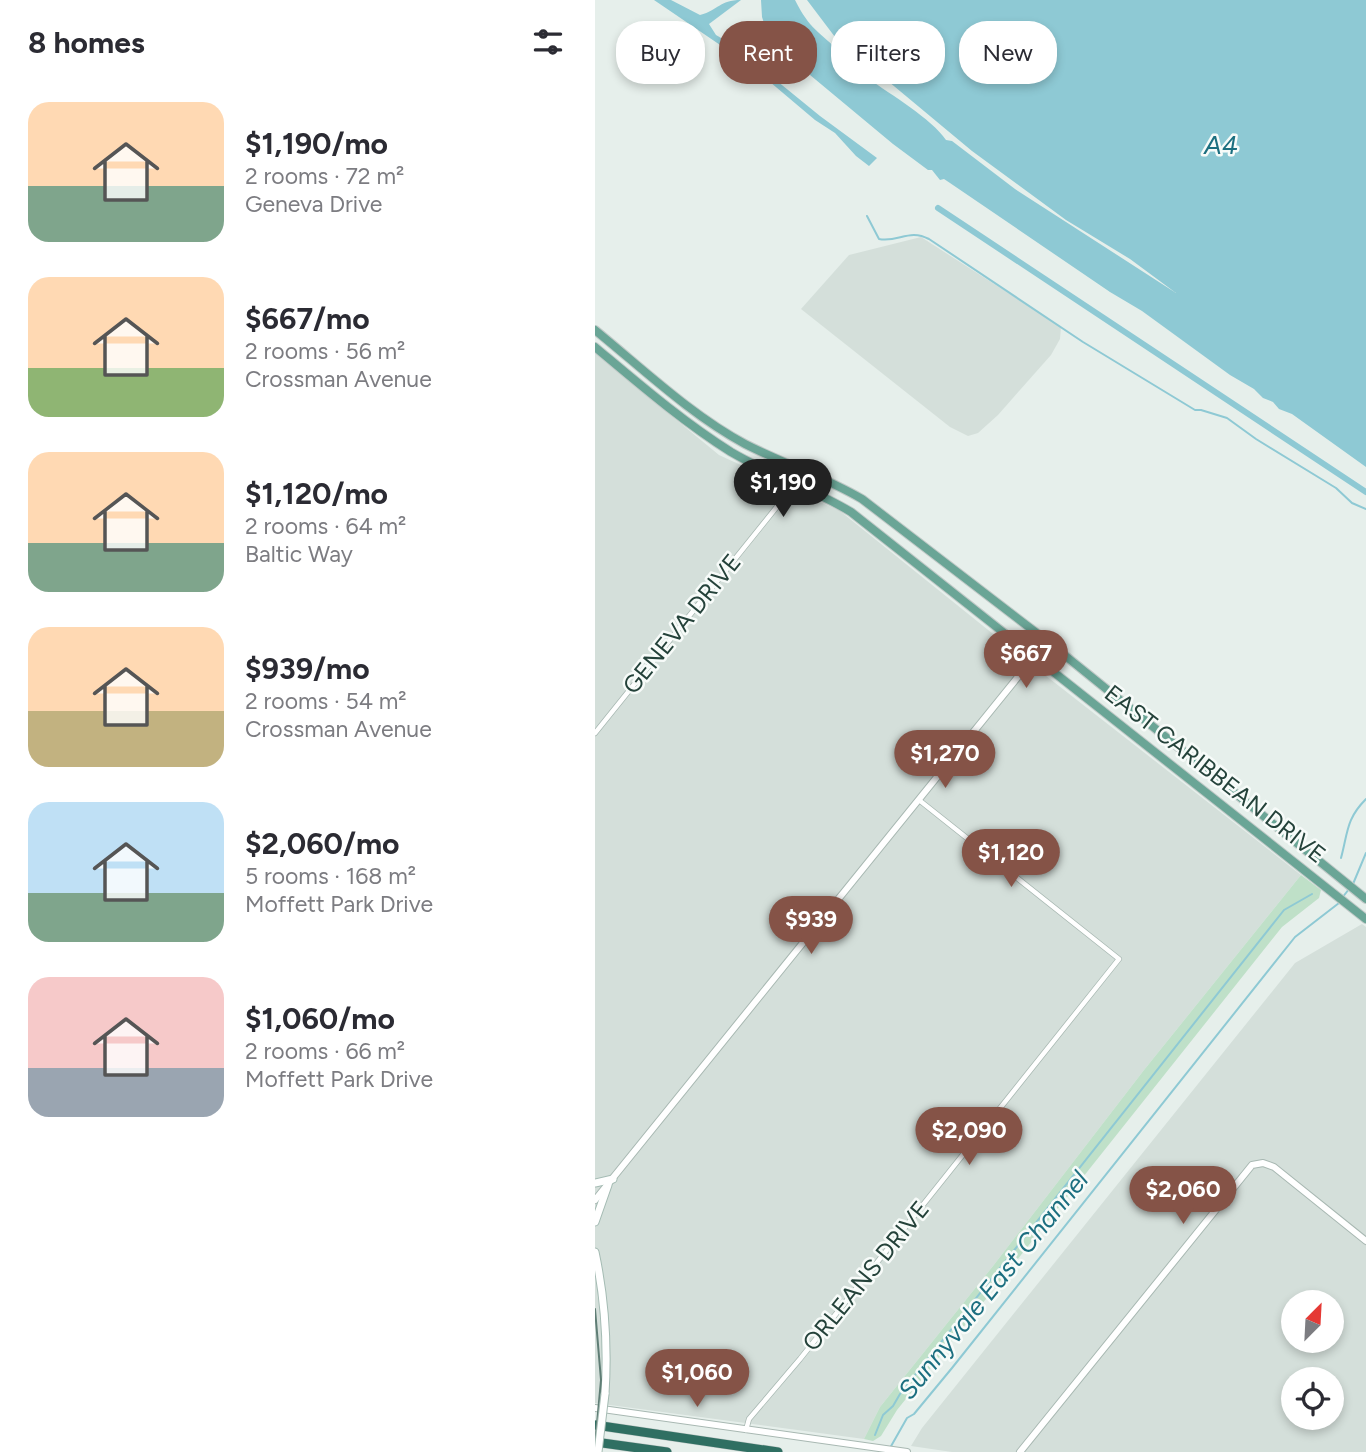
<!DOCTYPE html>
<meta charset="utf-8">
<style>
body{margin:0;font-family:Figtree,sans-serif;background:#f7f7f7;color:#2b2b33;height:100vh;display:flex;flex-direction:column;font-size:26px;white-space:nowrap}
*{box-sizing:border-box;margin:0}
p{font-size:23px;color:#7c7c81}
.icon{flex:none;width:38px;height:38px;fill:none;stroke:currentColor;stroke-width:2;stroke-linecap:round;stroke-linejoin:round}
.map{position:relative;flex:1;overflow:hidden}
.panel{display:flex;flex-direction:column;background:#fff;width:595px}
.panel>*{flex:none}
.guide{position:absolute;left:21px;top:21px;width:644px;height:63px;display:flex;gap:14px}
.needle{width:46px;rotate:24deg}
.buttons{position:absolute;left:686px;top:1290px;display:grid;gap:14px}
.buttons a{display:grid;place-items:center;width:63px;height:63px;border-radius:50%;background:#fff;box-shadow:0 4px 10px #0003;font-size:35px}
.price{position:absolute;translate:-50% -60px;padding:0 16px;border-radius:24px;background:#855347;color:#fff;font-size:23px;line-height:46px;filter:drop-shadow(0 2px 4px #0008)}
.price::after{content:'';position:absolute;left:50%;top:42px;width:21px;height:16px;margin-left:-10px;background:inherit;clip-path:polygon(0 0,100% 0,50% 100%)}
.price.active{background:#222;color:#fff}
ul{padding:0;list-style:none}
li{display:flex;align-items:center;gap:21px;height:175px;padding:0 28px}
li span{display:grid;place-items:center;flex:none;width:196px;height:140px;border-radius:21px;color:#555}
li>.icon{margin-inline-start:auto}
span .icon{width:84px;height:84px;fill:#fffc;stroke-width:1}
li b{font-size:30px}
h2{display:flex;justify-content:space-between;align-items:center;height:84px;padding:0 28px;font-size:30px}
.tag{padding:0 24px;border-radius:28px;background:#fff;box-shadow:0 4px 10px #0003;font-size:24px;line-height:63px}
.tag.active{background:#855347;color:#fff}
main{display:flex;flex:1;min-height:0}
.map>svg:first-child{display:block}
</style>
<main>
<section class="panel">
<h2>8 homes<svg class="icon" aria-label="filters" viewBox="0 0 24 24"><path d="M4 7h16M4 17h16"/><circle cx="9" cy="7" r="2"/><circle cx="15" cy="17" r="2"/></svg></h2>
<ul>
<li><span style="background:linear-gradient(#ffd9b3 60%,#7fa58c 0)"><svg class="icon" aria-label="home" viewBox="0 0 24 24"><path d="M3 11l9-7 9 7M6 9v11h12V9"/></svg></span><div><b>$1,190/mo</b><p>2 rooms · 72 m²</p><p>Geneva Drive</p></div></li>
<li><span style="background:linear-gradient(#ffd9b3 65%,#8fb573 0)"><svg class="icon" aria-label="home" viewBox="0 0 24 24"><path d="M3 11l9-7 9 7M6 9v11h12V9"/></svg></span><div><b>$667/mo</b><p>2 rooms · 56 m²</p><p>Crossman Avenue</p></div></li>
<li><span style="background:linear-gradient(#ffd9b3 65%,#7fa58c 0)"><svg class="icon" aria-label="home" viewBox="0 0 24 24"><path d="M3 11l9-7 9 7M6 9v11h12V9"/></svg></span><div><b>$1,120/mo</b><p>2 rooms · 64 m²</p><p>Baltic Way</p></div></li>
<li><span style="background:linear-gradient(#ffd9b3 60%,#c2b280 0)"><svg class="icon" aria-label="home" viewBox="0 0 24 24"><path d="M3 11l9-7 9 7M6 9v11h12V9"/></svg></span><div><b>$939/mo</b><p>2 rooms · 54 m²</p><p>Crossman Avenue</p></div></li>
<li><span style="background:linear-gradient(#bfe0f5 65%,#7fa58c 0)"><svg class="icon" aria-label="home" viewBox="0 0 24 24"><path d="M3 11l9-7 9 7M6 9v11h12V9"/></svg></span><div><b>$2,060/mo</b><p>5 rooms · 168 m²</p><p>Moffett Park Drive</p></div></li>
<li><span style="background:linear-gradient(#f6c9c9 65%,#9aa5b1 0)"><svg class="icon" aria-label="home" viewBox="0 0 24 24"><path d="M3 11l9-7 9 7M6 9v11h12V9"/></svg></span><div><b>$1,060/mo</b><p>2 rooms · 66 m²</p><p>Moffett Park Drive</p></div></li>
</ul>
</section>
<div class="map">
<svg width="771" height="1452" viewBox="0 0 771 1452">
<rect width="100%" height="100%" fill="#e6efeb"/>
<!-- built -->
<g fill="#d4dfda" fill-rule="evenodd">
<path d="M 326,237 L 466,327 L 465,339 L 456,355 L 403,415 L 383,433 L 373,436 L 355,427 L 206,309 L 254,255 Z"/>
<path d="M 0,353 L 124,455 L 245,511 L 423,654 L 706,875 L 549,1070 L 398,1266 L 285,1407 L 269,1439 L 0,1403 Z"/>
<path d="M 767,924 L 771,927 L 771,1452 L 357,1452 L 316,1446 L 327,1428 L 700,963 ZM 698,1302 L 737,1302 L 737,1340 L 698,1340 ZM 698,1379 L 737,1379 L 737,1418 L 698,1418 Z"/>
</g>
<!-- green -->
<path fill="#bfe0c8" d="M 706,875 L 726,890 L 724,898 L 687,927 L 367,1329 L 302,1410 L 286,1436 L 278,1441 L 269,1439 L 285,1407 L 398,1266 L 549,1070 Z"/>
<!-- water -->
<g fill="#8ec9d4">
<path d="M 59,0 L 76,0 L 105,15 C 124,10 124,0 146,0 L 114,24 L 121,35 L 138,45 L 225,116 L 282,158 L 274,166 L 261,156 L 240,133 L 220,120 L 156,66 Z"/>
<path d="M 166,0 L 200,0 C 215,30 224,31 246,53 C 255,62 263,72 274,79 C 295,94 337,119 351,140 L 357,141 L 420,189 L 581,293 L 535,259 L 471,220 L 377,151 L 240,37 L 212,0 L 771,0 L 771,467 L 697,414 L 684,409 L 678,402 L 668,398 L 659,389 L 635,375 L 547,311 L 515,292 L 355,183 L 349,179 L 345,180 L 337,170 L 333,170 L 298,144 L 197,60 L 179,40 L 178,33 L 170,26 L 167,17 Z"/>
</g>
<g fill="none" stroke-linecap="round" stroke-linejoin="round">
<!-- stream -->
<g stroke="#8ec9d4" stroke-width="2">
<path d="M 272,216 L 284,239 C 303,243 314,228 334,239 L 488,342 L 600,410 L 606,410 L 632,418 L 661,439 L 741,488 L 757,503 L 771,509"/>
<path d="M 746,858 C 753,832 751,819 771,799"/>
<path d="M 758,884 L 771,853"/>
<path d="M 747,898 L 754,889"/>
<path d="M 280,1435 L 288,1415 L 298,1406 L 305,1394 L 689,910 L 717,894"/>
<path d="M 295,1448 L 312,1418 L 319,1414 L 357,1368 L 700,937 L 744,903"/>
</g>
<!-- canal -->
<path stroke="#8ec9d4" stroke-width="6" d="M 343,208 L 771,492"/>
<!-- minor casing -->
<g stroke="#a8b8b2" stroke-width="6">
<g id="minor">
<path d="M 0,733 L 201,483"/>
<path d="M 151,1430 L 154,1419 L 205,1359 L 524,959 L 324,800"/>
</g>
</g>
<!-- tertiary casing -->
<g stroke="#a8b8b2" stroke-width="8">
<g id="tertiary">
<path d="M 0,1200 L 452,641"/>
<path d="M 0,1408 L 312,1452"/>
<path d="M 425,1452 L 657,1165 L 668,1163 L 679,1167 L 771,1241"/>
</g>
</g>
<!-- secondary casing -->
<g stroke="#a4bbb3" stroke-width="9">
<g id="secondary">
<path d="M 0,1183 L 18,1179"/>
<path d="M 0,1222 L 13,1185"/>
<path d="M 0,1252 C 10,1299 13,1347 10,1394"/>
</g>
</g>
<!-- primary casing -->
<g stroke="#c2cac8" stroke-width="10">
<g id="primary">
<path d="M 0,330 C 48,369 96,415 150,444 C 189,464 230,477 267,499 L 452,641 L 771,899"/>
<path d="M 0,347 C 43,383 88,422 136,452 C 175,475 218,489 256,512 L 771,919"/>
</g>
</g>
<!-- motorway casing -->
<g stroke="#c2cac8" stroke-width="10">
<g id="motorway">
<path d="M 0,1425 L 183,1452"/>
<path d="M 0,1442 L 72,1452"/>
</g>
</g>
<!-- minor -->
<use href="#minor" stroke="#fff" stroke-width="4.5"/>
<!-- tertiary -->
<use href="#tertiary" stroke="#fff" stroke-width="6"/>
<!-- secondary -->
<use href="#secondary" stroke="#fff" stroke-width="7"/>
<!-- primary -->
<use href="#primary" stroke="#6aa596" stroke-width="8"/>
<!-- motorway -->
<use href="#motorway" stroke="#2f6f62" stroke-width="9"/>
<!-- tram -->
<path stroke="#5f7d75" stroke-width="2" d="M 0,1309 L 6,1380 L 0,1445"/>
<!-- secondary-bridge casing -->
<g stroke="#a4bbb3" stroke-width="9" stroke-linecap="butt">
<path id="secondary-bridge" d="M 3,1452 L 10,1394"/>
</g>
<!-- secondary-bridge -->
<use href="#secondary-bridge" stroke="#fff" stroke-width="7"/>
</g>
<g text-anchor="middle" stroke-width="5" stroke-linejoin="round" paint-order="stroke">
<!-- street labels -->
<g font-size="24" fill="#24423a" stroke="#f7fbf9">
<text transform="translate(87 624) rotate(-51)" y="8">GENEVA DRIVE</text>
<text transform="translate(620 774) rotate(38)" y="8">EAST CARIBBEAN DRIVE</text>
<text transform="translate(271 1276) rotate(-51)" y="8">ORLEANS DRIVE</text>
</g>
<!-- water labels -->
<g font-size="26" font-style="italic" fill="#1c6f80" stroke="#f7fbf9">
<text x="626" y="154">A4</text>
<text transform="translate(398 1285) rotate(-51)" y="9">Sunnyvale East Channel</text>
</g>
</g>
</svg>
<div class="buttons">
<a><svg class="needle" viewBox="-14 -14 28 28"><path d="M0-13l5 13h-10z" fill="#e53935"/><path d="M0 13l5-13h-10z" fill="#7c7c81"/></svg></a>
<a><svg class="icon" aria-label="locate" viewBox="0 0 24 24"><circle cx="12" cy="12" r="6"/><path d="M12 2v4M12 18v4M2 12h4M18 12h4"/></svg></a>
</div>
<b class="price active" style="left:188px;top:519px">$1,190</b>
<b class="price" style="left:431px;top:690px">$667</b>
<b class="price" style="left:350px;top:790px">$1,270</b>
<b class="price" style="left:416px;top:889px">$1,120</b>
<b class="price" style="left:216px;top:956px">$939</b>
<b class="price" style="left:374px;top:1167px">$2,090</b>
<b class="price" style="left:588px;top:1226px">$2,060</b>
<b class="price" style="left:102px;top:1409px">$1,060</b>
<div class="guide">
<a class="tag">Buy</a>
<a class="tag active">Rent</a>
<a class="tag">Filters</a>
<a class="tag">New</a>
</div>
</div>
</main>
